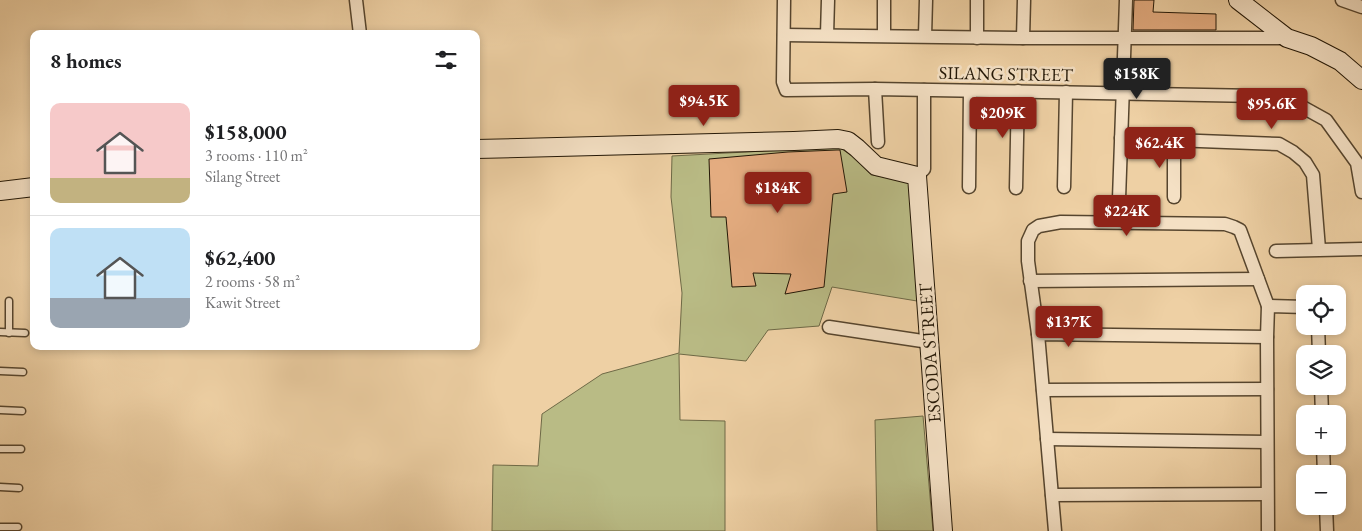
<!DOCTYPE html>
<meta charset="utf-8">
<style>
body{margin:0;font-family:"EB Garamond",serif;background:#f6f6f6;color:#202124;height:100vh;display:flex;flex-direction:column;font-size:19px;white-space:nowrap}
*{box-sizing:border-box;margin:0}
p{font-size:16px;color:#757577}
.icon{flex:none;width:28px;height:28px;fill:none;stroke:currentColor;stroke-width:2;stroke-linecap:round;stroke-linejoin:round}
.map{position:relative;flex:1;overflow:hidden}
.side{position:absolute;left:30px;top:30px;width:450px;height:320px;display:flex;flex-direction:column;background:#fff;border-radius:10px;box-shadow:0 2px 8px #0003}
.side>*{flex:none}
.buttons{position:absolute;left:1296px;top:285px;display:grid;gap:10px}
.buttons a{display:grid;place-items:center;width:50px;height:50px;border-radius:10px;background:#fff;box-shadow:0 2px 8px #0003;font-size:25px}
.price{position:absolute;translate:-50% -42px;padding:0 11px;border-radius:5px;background:#8f2418;color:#fff;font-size:16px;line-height:32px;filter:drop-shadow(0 1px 2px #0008)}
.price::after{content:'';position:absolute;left:50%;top:30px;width:15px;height:11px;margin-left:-8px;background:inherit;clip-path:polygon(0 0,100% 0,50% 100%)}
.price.current{background:#222;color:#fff}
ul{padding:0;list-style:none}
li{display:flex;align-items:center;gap:15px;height:125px;padding:0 20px}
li+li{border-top:1px solid #e0e0e0}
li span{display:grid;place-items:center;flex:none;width:140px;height:100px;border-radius:10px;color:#555}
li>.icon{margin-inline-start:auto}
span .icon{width:60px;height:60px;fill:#fffc;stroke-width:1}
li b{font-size:21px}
h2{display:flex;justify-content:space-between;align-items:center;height:60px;padding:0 20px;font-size:21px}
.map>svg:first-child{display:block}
</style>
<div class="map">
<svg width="1362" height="531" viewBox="0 0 1362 531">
<rect width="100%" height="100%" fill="#eed0a4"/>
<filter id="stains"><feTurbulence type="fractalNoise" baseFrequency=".004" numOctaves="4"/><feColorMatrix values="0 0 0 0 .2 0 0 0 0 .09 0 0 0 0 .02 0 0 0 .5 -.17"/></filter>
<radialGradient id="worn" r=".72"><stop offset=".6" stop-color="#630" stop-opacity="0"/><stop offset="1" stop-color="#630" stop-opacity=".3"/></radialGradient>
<!-- green -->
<g fill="#b9bb85" stroke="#6e6946">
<path d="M 839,147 L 857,159 L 871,175 L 910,180 L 917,301 L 832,287 L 819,326 L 768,330 L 746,361 L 679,354 L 680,420 L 725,421 L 725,531 L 492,531 L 493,465 L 538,466 L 542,414 L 602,374 L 679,353 L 682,293 L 671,197 L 672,156 Z"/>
<path d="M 923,416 L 933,531 L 877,531 L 875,420 Z"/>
</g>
<!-- building -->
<g fill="#e4ac80" stroke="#231706">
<path d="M 1134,0 L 1154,0 L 1153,12 L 1216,14 L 1216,30 L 1133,30 Z"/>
<path d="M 837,150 L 840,150 L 847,192 L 833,194 L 824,287 L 785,294 L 791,274 L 753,273 L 756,286 L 732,287 L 726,217 L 711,217 L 709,159 L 788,152 Z"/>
</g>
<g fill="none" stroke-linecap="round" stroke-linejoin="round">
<!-- lane casing -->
<g stroke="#56452e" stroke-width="9">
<g id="lane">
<path d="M 0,332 L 25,333"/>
<path d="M 9,333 L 9,301"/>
<path d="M 0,371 L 23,372"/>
<path d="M 0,410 L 22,411"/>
<path d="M 0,449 L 21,449"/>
<path d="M 0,487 L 19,488"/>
<path d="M 0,527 L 18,527"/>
</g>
</g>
<!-- street casing -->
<g stroke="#56452e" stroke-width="15">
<g id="street">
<path d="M 356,0 L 360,34"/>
<path d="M 784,0 L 783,82 L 786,90 L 875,89 L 1258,96 L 1288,99 L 1326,120 L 1357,163 L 1362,192"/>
<path d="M 884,0 L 884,35"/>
<path d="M 1342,0 L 1362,7"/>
<path d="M 784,35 L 1023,38 L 1287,38"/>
<path d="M 827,35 L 828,0"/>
<path d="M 925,36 L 926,0"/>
<path d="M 977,38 L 977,0"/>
<path d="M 1023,38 L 1024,0"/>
<path d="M 875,89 L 878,142"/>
<path d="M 1121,138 L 1279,144 L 1293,152 L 1305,162 L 1313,175 L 1319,249"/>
<path d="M 1174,140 L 1174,197"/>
<path d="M 917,176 L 924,169 L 924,90"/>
<path d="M 969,187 L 970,91"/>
<path d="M 1064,187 L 1066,92"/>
<path d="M 1016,188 L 1018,91"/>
<path d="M 1119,199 L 1126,0"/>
<path d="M 1276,251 L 1362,249"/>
<path d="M 1030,281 L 1258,279"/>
<path d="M 1318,326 L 1319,354"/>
<path d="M 829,327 L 929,342"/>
<path d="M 1038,334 L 1028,261 L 1028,241 L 1033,230 L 1039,226 L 1061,222 L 1225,224 L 1234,227 L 1240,230 L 1268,306"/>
<path d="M 1321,386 L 1322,414"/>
<path d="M 1043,390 L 1267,389"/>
<path d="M 1047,439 L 1267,442"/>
<path d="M 1323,446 L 1324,474"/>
<path d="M 1052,495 L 1267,494"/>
<path d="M 1326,506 L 1327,531"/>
<path d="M 1055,531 L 1038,334 L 1267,337"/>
<path d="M 1268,531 L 1267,337 L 1268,306 L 1305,307"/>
</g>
</g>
<!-- secondary casing -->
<g stroke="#231706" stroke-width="20">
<g id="secondary">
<path d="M 1238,0 L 1287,38 L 1311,46 L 1340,61 L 1362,80"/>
<path d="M 476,149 L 794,141 L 838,139 L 848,141 L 857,148 L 876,166 L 917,176 L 943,531"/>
<path d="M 0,191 L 34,187"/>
</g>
</g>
<!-- lane -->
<use href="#lane" stroke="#f4e0c4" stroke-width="6"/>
<!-- street -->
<use href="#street" stroke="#f4e0c4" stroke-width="12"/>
<!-- secondary -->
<use href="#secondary" stroke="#f4e0c4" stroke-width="18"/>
</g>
<g text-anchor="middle" stroke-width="5" stroke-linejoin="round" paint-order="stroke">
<!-- street labels -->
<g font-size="18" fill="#231706" stroke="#f4e0c4">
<text transform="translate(1006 74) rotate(1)" y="6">SILANG STREET</text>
<text transform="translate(930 353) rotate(-94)" y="6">ESCODA STREET</text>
</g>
</g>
<rect width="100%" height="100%" filter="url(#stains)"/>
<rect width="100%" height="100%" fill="url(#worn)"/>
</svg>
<div class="buttons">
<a><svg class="icon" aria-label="locate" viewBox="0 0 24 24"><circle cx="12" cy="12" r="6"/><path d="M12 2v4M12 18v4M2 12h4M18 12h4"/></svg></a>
<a><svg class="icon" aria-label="layers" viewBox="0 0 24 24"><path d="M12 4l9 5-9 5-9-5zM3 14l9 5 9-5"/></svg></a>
<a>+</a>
<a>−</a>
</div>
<b class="price current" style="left:1137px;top:100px">$158K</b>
<b class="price" style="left:704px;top:127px">$94.5K</b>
<b class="price" style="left:1272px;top:130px">$95.6K</b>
<b class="price" style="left:1003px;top:139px">$209K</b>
<b class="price" style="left:1160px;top:169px">$62.4K</b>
<b class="price" style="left:778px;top:214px">$184K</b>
<b class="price" style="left:1127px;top:237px">$224K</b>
<b class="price" style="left:1069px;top:348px">$137K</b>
<section class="side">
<h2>8 homes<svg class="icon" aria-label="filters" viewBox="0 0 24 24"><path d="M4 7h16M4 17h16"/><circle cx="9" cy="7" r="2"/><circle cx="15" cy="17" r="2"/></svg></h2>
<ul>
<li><span style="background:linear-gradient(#f6c9c9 75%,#c2b280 0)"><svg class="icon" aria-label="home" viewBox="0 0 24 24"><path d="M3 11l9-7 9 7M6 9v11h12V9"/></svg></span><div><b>$158,000</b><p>3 rooms · 110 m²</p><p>Silang Street</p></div></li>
<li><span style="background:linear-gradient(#bfe0f5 70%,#9aa5b1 0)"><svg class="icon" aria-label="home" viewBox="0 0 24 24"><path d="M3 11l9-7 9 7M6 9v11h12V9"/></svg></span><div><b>$62,400</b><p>2 rooms · 58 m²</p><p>Kawit Street</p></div></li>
</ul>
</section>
</div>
